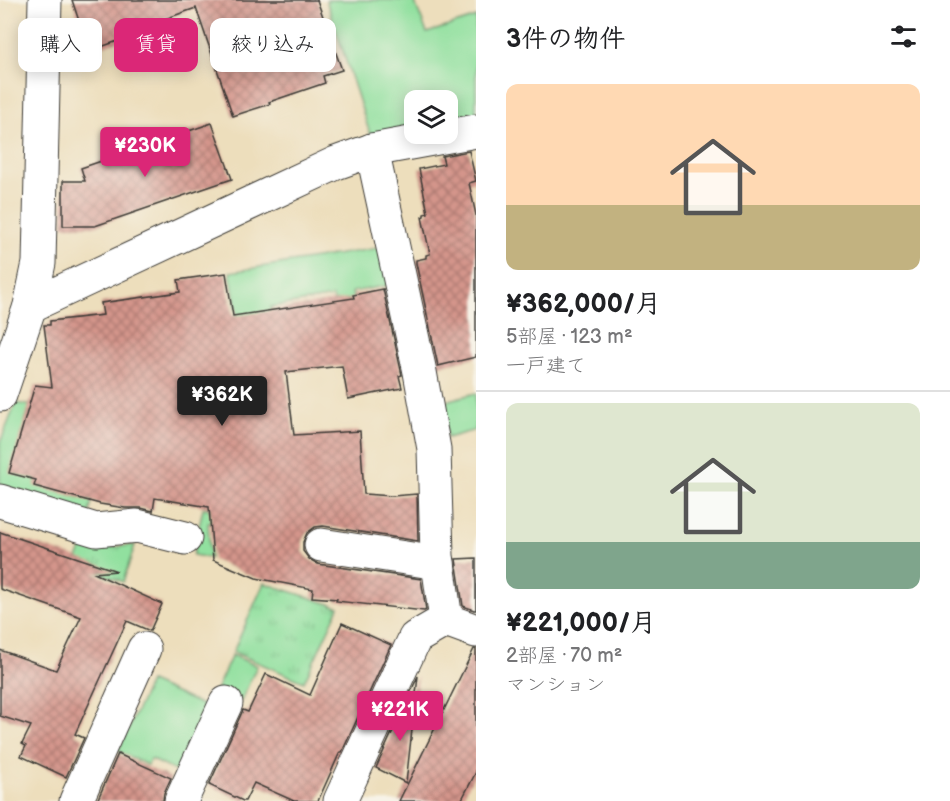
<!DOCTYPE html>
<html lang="ja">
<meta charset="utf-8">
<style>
body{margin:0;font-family:"Balsamiq Sans","Klee One",sans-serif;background:#f6f6f6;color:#202124;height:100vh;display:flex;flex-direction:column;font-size:22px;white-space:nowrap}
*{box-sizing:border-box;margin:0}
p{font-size:20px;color:#757577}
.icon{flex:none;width:33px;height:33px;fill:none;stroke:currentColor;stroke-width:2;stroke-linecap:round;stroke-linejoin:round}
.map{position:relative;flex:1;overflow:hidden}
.sheet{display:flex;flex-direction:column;background:#fff;width:474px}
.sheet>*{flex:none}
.banner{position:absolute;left:18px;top:18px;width:368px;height:54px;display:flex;gap:12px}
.buttons{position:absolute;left:404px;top:90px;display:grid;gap:12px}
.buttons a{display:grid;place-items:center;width:54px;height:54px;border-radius:12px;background:#fff;box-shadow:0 3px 15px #0003;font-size:30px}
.price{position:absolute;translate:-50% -51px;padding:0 14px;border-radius:6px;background:#db2777;color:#fff;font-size:20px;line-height:39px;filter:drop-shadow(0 2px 3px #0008)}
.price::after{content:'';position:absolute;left:50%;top:36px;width:18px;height:14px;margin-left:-9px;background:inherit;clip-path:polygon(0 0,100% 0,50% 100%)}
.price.selected{background:#222;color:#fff}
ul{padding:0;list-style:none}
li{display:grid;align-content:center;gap:12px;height:318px;padding:0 30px}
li+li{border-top:2px solid #e0e0e0}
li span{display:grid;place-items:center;height:186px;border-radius:12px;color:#555}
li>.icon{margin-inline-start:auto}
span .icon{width:108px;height:108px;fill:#fffc;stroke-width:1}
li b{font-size:26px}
h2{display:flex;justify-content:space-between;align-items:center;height:72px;padding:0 30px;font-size:26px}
.pill{padding:0 21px;border-radius:12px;background:#fff;box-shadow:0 3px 15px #0003;font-size:21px;line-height:54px}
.pill.selected{background:#db2777;color:#fff}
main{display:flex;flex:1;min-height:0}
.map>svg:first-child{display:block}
</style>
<main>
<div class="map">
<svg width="476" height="801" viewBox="0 0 476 801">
<defs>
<pattern id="grass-tufts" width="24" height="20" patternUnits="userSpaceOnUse" patternTransform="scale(1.5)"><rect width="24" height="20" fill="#91e09f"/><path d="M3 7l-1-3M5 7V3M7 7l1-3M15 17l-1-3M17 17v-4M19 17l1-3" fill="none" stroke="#7cc088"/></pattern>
<pattern id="building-cross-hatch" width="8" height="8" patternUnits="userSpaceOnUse" patternTransform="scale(1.5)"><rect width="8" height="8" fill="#d4958b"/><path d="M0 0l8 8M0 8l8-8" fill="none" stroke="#ab7971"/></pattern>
</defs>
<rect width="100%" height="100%" fill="#f7f3e8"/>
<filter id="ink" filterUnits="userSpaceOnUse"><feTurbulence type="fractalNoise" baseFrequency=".0167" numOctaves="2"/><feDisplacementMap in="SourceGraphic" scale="12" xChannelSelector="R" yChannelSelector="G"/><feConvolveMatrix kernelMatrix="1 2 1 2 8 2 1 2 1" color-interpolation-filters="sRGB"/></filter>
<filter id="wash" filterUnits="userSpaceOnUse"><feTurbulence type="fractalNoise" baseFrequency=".008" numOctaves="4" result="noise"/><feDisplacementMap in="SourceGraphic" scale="24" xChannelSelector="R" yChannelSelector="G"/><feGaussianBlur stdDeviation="1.35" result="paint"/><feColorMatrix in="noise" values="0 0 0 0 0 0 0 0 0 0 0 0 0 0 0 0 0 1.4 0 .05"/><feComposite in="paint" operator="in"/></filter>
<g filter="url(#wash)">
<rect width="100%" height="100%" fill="#eddebc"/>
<!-- grass -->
<g fill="url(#grass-tufts)" stroke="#567e5e" stroke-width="1.5">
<path d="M 83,545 L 91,549 L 135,545 L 123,582 L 75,563 Z"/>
<path d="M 264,583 L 339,607 L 304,682 L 233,652 Z"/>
</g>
<!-- garden -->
<g fill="#91e09f" stroke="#567e5e" stroke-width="1.5">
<path d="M 326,0 L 414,0 L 427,33 L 476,17 L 476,119 L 447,125 L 447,100 L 414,100 L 414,131 L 372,140 Z"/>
<path d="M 384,247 L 390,285 L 352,292 L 356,316 L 343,353 L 333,297 L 271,307 L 271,313 L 238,318 L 230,272 Z"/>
<path d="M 476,393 L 476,430 L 447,438 L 443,405 L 449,400 Z"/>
<path d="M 16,403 L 93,417 L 105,439 L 89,514 L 0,485 L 0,443 Z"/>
<path d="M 203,508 L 249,512 L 248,517 L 208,523 L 210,558 L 193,555 Z"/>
<path d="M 232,655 L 257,666 L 241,701 L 216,690 Z"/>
<path d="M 150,682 L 207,707 L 177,772 L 151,759 L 147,765 L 118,751 Z"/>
</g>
<g id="blocks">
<!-- building -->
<g fill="url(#building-cross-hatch)">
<path d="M 72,0 L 317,0 L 342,70 L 323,76 L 325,83 L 269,102 L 270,104 L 233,116 L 196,8 L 142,27 L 144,32 L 89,51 Z"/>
<path d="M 212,123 L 232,179 L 95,226 L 63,226 L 63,181 L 85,181 L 81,168 Z"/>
<path d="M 469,151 L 476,181 L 469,183 L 476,215 L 476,357 L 438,366 L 416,263 L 416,260 L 426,258 L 426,255 L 430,254 L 422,217 L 424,216 L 424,214 L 428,213 L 419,169 L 444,164 L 442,156 Z"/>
<path d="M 226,273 L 233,316 L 354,298 L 353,295 L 383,289 L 402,375 L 399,376 L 402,388 L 348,399 L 342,366 L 286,372 L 294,435 L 360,431 L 364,494 L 392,496 L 417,494 L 418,541 L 323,526 L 315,527 L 307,533 L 303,542 L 303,551 L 309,559 L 318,564 L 421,579 L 426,610 L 424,611 L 336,601 L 337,599 L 312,597 L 313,589 L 256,578 L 213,560 L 209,507 L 155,498 L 153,511 L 141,508 L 125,508 L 100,504 L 34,486 L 36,480 L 9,473 L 35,385 L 52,387 L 44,325 L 50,325 L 50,321 L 103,315 L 101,303 L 180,292 L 178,280 Z"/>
<path d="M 0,532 L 117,571 L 94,573 L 162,604 L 150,631 L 127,621 L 75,734 L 84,738 L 66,777 L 21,756 L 26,746 L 22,744 L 31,726 L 0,716 L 0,650 L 56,670 L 81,617 L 0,589 Z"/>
<path d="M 476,558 L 476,610 L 474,610 L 463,606 L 456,559 Z"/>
<path d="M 342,623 L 391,645 L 342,752 L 340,752 L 318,801 L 294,801 L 254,783 L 245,801 L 243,801 L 209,785 L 243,710 L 248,712 L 266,674 L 310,695 Z"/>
<path d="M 474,649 L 476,649 L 476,772 L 461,801 L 399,801 Z"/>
<path d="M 418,676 L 406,783 L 376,768 Z"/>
<path d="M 118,754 L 171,778 L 164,793 L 163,801 L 97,801 Z"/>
</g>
</g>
</g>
<g filter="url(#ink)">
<use href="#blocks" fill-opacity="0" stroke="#3b3934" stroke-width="1.5"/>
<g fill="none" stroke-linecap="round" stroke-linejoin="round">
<!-- minor casing -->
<g stroke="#3b3934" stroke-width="35">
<g id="minor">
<path d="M 372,150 L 420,372 L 434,449 L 437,556 L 446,620 L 476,631"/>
<path d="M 30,306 L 336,163 L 372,150 L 476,131"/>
<path d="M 0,395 L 30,306 L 39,263 L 45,0"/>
<path d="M 0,501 L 96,530 L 137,526 L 185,538"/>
<path d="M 321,545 L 438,563"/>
<path d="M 76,801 L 144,649"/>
<path d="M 181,801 L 226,703"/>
<path d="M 340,801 L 415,638 L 446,620"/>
</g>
</g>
<!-- minor -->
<use href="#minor" stroke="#fff" stroke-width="33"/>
</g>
</g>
</svg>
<div class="buttons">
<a><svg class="icon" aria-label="layers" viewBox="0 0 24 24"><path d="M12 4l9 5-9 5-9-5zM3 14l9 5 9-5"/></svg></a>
</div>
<b class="price" style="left:145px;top:178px">¥230K</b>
<b class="price selected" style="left:222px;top:427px">¥362K</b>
<b class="price" style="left:400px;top:742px">¥221K</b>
<div class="banner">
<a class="pill">購入</a>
<a class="pill selected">賃貸</a>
<a class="pill">絞り込み</a>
</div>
</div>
<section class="sheet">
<h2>3件の物件<svg class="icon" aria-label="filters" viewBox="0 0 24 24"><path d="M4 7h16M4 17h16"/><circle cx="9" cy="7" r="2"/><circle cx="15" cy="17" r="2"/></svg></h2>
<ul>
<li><span style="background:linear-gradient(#ffd9b3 65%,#c2b280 0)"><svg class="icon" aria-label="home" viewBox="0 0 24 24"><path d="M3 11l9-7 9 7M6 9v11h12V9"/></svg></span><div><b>¥362,000/月</b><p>5部屋 · 123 m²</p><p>一戸建て</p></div></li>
<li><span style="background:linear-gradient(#dfe7d0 75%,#7fa58c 0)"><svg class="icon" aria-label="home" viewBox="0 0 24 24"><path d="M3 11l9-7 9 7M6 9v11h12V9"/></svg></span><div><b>¥221,000/月</b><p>2部屋 · 70 m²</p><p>マンション</p></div></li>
</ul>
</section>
</main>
